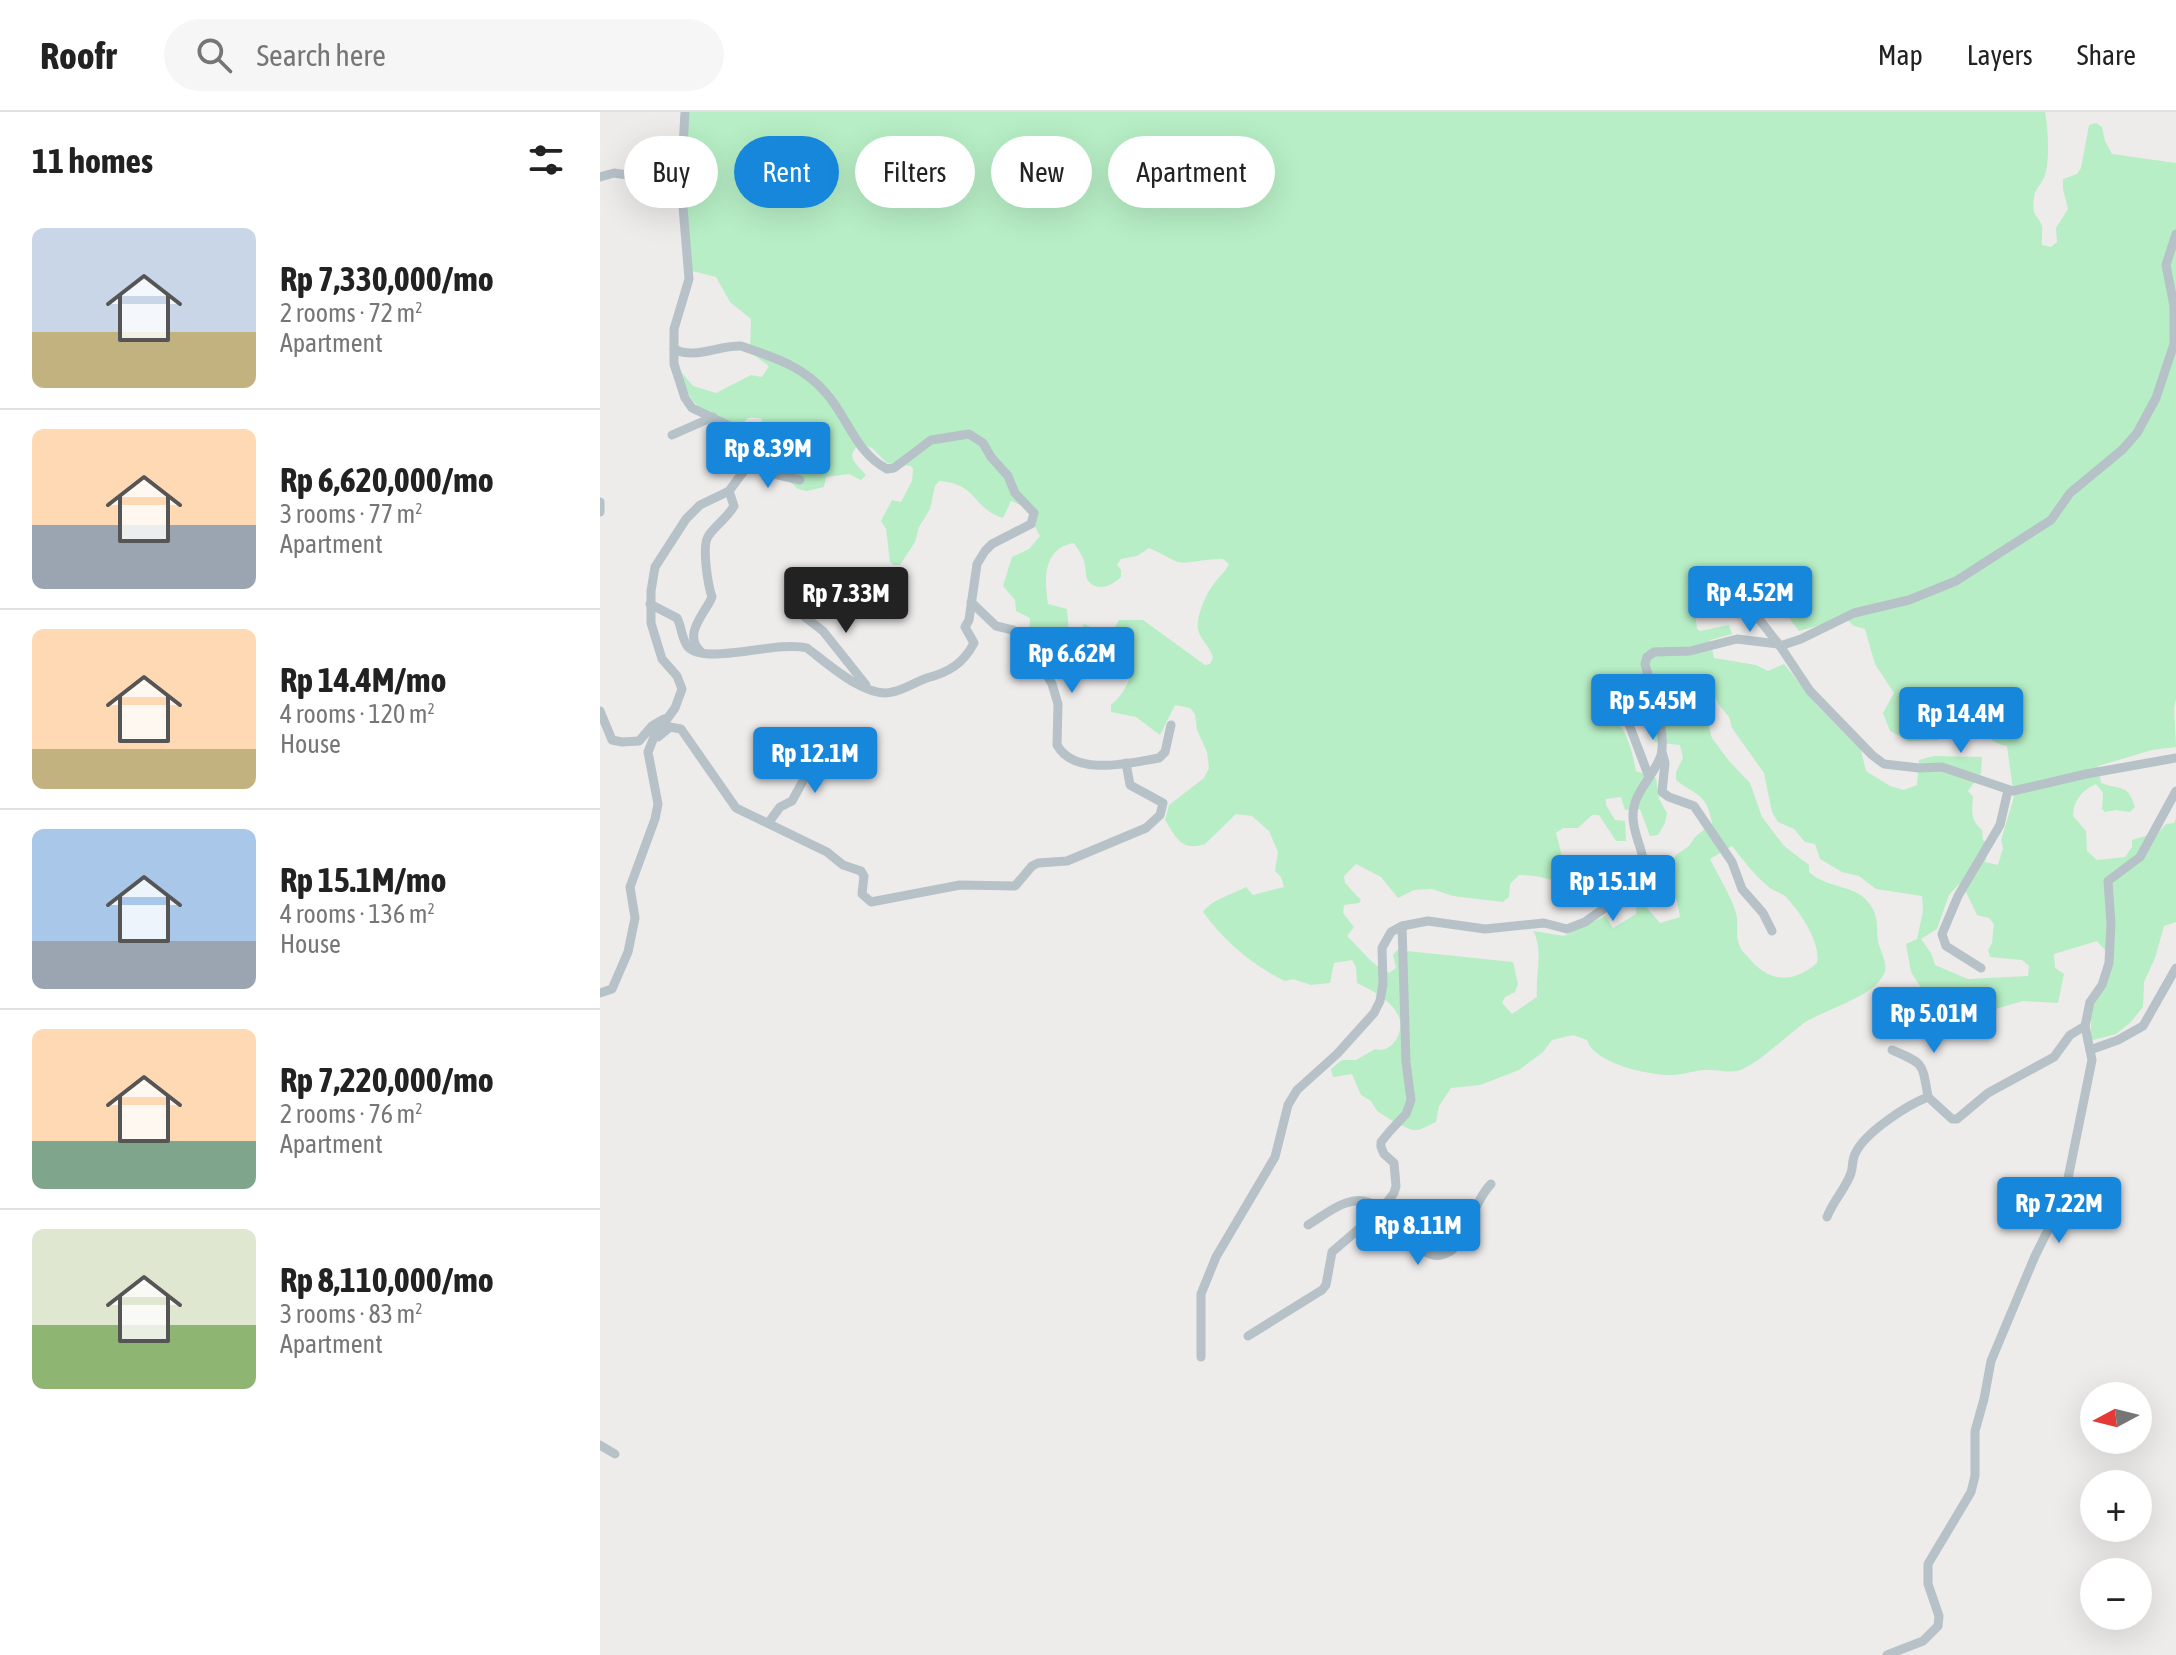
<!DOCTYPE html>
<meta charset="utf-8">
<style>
body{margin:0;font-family:"Asap Condensed",sans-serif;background:#f6f6f6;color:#222;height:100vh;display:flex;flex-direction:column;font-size:30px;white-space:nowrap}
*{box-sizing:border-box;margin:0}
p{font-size:26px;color:#767676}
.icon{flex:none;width:44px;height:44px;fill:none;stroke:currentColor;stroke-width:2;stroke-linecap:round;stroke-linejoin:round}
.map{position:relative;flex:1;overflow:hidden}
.side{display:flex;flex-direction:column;background:#fff;width:600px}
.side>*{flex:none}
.top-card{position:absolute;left:24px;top:24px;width:760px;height:72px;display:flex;gap:16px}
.needle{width:52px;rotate:263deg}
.buttons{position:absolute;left:1480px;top:1270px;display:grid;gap:16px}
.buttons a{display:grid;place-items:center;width:72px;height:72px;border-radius:50%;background:#fff;box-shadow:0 8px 32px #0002;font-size:40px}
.price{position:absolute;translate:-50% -68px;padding:0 18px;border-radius:8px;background:#1787dc;color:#fff;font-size:26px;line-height:52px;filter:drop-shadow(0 2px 4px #0008)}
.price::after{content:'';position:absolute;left:50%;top:48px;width:24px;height:18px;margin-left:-12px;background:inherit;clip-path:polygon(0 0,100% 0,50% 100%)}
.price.selected{background:#222;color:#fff}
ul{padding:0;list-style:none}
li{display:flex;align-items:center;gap:24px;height:200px;padding:0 32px}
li+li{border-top:2px solid #e0e0e0}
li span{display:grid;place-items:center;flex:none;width:224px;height:160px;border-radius:12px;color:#555}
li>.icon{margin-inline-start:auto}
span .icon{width:96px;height:96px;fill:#fffc;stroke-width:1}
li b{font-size:34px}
h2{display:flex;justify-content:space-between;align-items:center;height:96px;padding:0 32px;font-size:34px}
.tag{padding:0 28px;border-radius:36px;background:#fff;box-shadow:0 8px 32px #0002;font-size:28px;line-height:72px}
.tag.selected{background:#1787dc;color:#fff}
header{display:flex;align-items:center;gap:48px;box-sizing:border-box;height:112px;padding:0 40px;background:#fff;border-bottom:2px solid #e0e0e0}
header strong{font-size:38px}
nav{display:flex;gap:44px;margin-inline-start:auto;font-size:28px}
.search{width:560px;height:72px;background:#f6f6f6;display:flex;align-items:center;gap:20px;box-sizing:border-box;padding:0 28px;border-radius:44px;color:#767676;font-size:30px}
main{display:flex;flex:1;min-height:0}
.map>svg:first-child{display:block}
</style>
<header>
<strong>Roofr</strong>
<div class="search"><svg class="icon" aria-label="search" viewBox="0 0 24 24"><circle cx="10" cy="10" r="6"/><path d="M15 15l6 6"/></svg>Search here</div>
<nav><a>Map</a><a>Layers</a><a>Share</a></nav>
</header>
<main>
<section class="side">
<h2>11 homes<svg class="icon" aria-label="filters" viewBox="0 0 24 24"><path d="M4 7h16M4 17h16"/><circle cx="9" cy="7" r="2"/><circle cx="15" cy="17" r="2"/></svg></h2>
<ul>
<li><span style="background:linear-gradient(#c9d6e8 65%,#c2b280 0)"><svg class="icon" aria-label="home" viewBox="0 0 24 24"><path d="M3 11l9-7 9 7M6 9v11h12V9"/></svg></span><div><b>Rp 7,330,000/mo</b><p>2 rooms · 72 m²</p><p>Apartment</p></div></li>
<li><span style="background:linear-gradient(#ffd9b3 60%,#9aa5b1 0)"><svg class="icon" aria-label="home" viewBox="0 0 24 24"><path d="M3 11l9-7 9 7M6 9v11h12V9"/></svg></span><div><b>Rp 6,620,000/mo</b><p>3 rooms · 77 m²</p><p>Apartment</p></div></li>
<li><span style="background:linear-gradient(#ffd9b3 75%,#c2b280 0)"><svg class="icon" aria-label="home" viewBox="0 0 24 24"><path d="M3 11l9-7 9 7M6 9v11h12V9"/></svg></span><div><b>Rp 14.4M/mo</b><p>4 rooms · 120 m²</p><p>House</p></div></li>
<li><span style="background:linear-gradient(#a9c7e8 70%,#9aa5b1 0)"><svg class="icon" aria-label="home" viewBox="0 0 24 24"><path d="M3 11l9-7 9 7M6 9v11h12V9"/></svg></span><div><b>Rp 15.1M/mo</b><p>4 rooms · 136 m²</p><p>House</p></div></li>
<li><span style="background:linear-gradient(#ffd9b3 70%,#7fa58c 0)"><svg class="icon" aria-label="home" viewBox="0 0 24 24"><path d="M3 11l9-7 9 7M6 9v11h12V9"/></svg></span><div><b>Rp 7,220,000/mo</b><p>2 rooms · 76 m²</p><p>Apartment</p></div></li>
<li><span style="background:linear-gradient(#dfe7d0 60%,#8fb573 0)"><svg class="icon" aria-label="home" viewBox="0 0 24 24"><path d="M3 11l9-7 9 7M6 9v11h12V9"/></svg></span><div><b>Rp 8,110,000/mo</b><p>3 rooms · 83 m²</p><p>Apartment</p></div></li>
</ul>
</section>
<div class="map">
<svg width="1576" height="1543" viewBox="0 0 1576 1543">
<rect width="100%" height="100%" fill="#eeebeb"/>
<!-- green -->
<path fill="#b7eec5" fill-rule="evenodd" d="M 88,0 L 1445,0 C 1448,15 1450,49 1445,63 C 1443,71 1435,76 1434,85 C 1431,106 1438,102 1442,114 C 1443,120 1441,127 1442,133 L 1451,135 L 1457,130 L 1456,116 L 1468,97 L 1463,77 L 1463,67 L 1477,62 L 1481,56 L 1489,13 L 1496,11 L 1502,15 L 1505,29 L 1512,42 L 1576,51 L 1576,587 L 1574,596 L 1576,635 L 1552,638 L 1498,654 L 1501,671 C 1521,679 1527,670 1535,695 L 1530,700 L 1515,698 L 1505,700 L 1502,697 L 1503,681 L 1496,672 C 1482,678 1473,689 1473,704 L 1486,719 L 1487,739 L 1497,748 L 1525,745 L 1532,735 L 1532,728 L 1559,720 L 1566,712 L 1574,711 L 1576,706 L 1576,810 L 1564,814 L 1555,846 L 1544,870 L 1543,895 L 1531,910 L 1516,922 L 1493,928 L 1491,926 L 1491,897 L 1511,845 L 1497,829 L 1454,842 L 1455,856 L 1464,862 L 1458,891 L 1423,889 L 1382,901 L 1366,903 L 1344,900 L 1326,884 L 1311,860 L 1306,832 L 1317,827 L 1323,799 L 1322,784 L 1276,777 L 1259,764 L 1242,760 L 1220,747 L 1215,732 L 1205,730 L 1194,717 L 1178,710 L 1172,700 L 1164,661 L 1132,616 L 1129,605 L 1119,593 L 1108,570 L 1080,569 L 1073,578 L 1072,585 L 1108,612 L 1112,626 L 1129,649 L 1150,671 L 1162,705 L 1184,734 L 1209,753 L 1209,760 C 1228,778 1257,771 1271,794 C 1279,806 1276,816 1278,829 C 1280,839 1287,849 1285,859 C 1278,884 1223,898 1204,911 C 1190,921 1155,954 1140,958 C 1129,962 1115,957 1104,958 C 1094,959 1084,962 1074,963 C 1051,964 994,952 987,928 L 973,923 L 952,928 L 943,940 L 919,958 L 880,973 L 851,976 L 839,994 L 836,1010 L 819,1018 L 812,1018 L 794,1010 L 777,999 L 771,989 L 761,983 L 752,962 L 733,965 L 731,957 L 742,948 L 756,948 L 775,937 C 793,943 806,917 798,903 C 791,888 771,878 757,871 L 756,855 L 752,848 L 734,851 L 730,871 L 711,873 L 693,867 L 685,869 C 652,853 625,830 603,800 C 609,789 633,782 646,775 L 653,783 L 684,775 L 681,765 L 675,759 L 678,740 L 669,719 L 652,704 L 636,702 L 605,732 C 581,740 576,725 565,708 L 569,693 L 604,666 L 609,656 L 607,640 L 597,618 L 595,602 L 590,596 L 575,593 L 560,623 L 536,605 L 511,600 L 511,593 C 529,579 545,542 515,531 C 501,526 490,529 482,516 L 484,512 L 501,520 L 515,515 L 519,508 L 543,508 L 605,553 L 610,552 L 613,546 C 611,535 600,528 598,517 C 596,505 606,482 613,473 C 618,465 625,461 629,452 L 623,447 C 611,446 585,452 578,450 C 571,448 558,439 549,436 L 537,444 L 521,447 L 517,453 L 521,458 L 521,465 C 512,474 496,481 487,467 C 486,464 486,458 485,454 C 484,445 479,439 474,431 C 443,436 444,467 448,492 L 467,497 L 469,523 L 452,525 L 450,542 L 447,544 L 429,525 L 430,506 L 416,499 L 415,488 L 403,474 L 412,445 L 429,437 L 440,424 L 434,413 L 438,401 L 411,389 L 403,406 C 371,396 379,372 339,369 L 335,374 L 330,397 L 319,415 L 315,430 L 300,453 L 294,453 L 290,450 L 286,417 L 281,409 L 292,388 L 301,390 L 312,369 L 313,357 L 311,354 L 287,351 L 272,336 L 260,332 C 244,345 256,351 266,363 L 261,368 L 249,362 L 226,365 L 224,375 L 207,379 L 198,377 L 186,366 L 153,350 L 162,307 C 142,302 147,311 140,317 C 108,301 94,301 81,265 L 82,261 L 93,274 L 116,281 L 151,263 L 162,265 L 169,254 L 150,240 L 151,207 L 130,190 L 116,165 L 92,159 L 85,90 ZM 1164,480 L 1183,498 L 1199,519 L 1245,506 L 1254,514 L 1265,517 L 1275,552 L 1294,581 L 1283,601 L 1290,619 L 1309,629 L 1338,628 L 1342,619 C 1353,619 1375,614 1384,621 C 1393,629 1395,632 1407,634 L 1414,685 L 1401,728 L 1403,736 L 1398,753 L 1385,750 L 1390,733 L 1383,728 L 1382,718 C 1370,708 1372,699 1373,685 L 1368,679 L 1381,661 L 1382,645 L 1334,644 L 1319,648 L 1317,673 L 1304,678 L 1290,674 L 1266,659 L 1261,638 L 1216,592 L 1184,552 L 1168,559 L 1156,553 L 1114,546 L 1110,528 L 1132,522 L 1129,513 L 1100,519 L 1097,517 L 1095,500 C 1111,493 1135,476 1151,489 ZM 1024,581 L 1040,594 L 1055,630 L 1080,633 L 1083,646 L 1076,660 L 1076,668 C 1096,684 1107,681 1112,711 L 1095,725 L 1089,734 L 1076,743 L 1067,761 L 1068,772 L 1077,789 L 1080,805 L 1060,811 L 1040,788 L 1037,790 L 1036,802 L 1013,816 L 1005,804 L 964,824 L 933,819 C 944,838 935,863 937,885 L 912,902 L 902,891 L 905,885 L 915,880 L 918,872 L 913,850 L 797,838 L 793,843 L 796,856 L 789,861 C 772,854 761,837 747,824 L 754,815 L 743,801 L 744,793 L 759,791 L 761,788 L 745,771 L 744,764 L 756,752 L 781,765 L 798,786 L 814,778 L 832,777 L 853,784 L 903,790 L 909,785 L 910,772 L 919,763 C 944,762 961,775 986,768 L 989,761 L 984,749 L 964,752 L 956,721 L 963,716 L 978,716 L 992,703 L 999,703 L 1016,729 L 1026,729 L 1025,709 L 1015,708 L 1006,693 L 1006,687 L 1021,685 L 1025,698 L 1040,697 L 1050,724 L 1058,723 L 1065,711 L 1067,701 L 1059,687 L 1056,666 L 1036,659 C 1031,633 1026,616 1007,597 L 1010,586 ZM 1132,734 C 1143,748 1156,765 1170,776 C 1175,780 1181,780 1186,785 C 1200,800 1221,830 1217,851 C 1191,873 1168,870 1147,844 C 1144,840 1142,840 1140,835 C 1134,822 1140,810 1135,798 C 1129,780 1118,764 1110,747 ZM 1359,772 L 1366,780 L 1377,803 L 1389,806 L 1394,812 L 1392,831 L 1388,838 L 1390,845 L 1422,848 L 1429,854 L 1428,864 L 1368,867 L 1335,853 L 1331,841 L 1321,827 L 1337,817 L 1349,783 Z"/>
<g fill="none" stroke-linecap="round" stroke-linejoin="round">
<!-- street -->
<g stroke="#b6c2c8" stroke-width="9">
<path d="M 0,65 L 14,61 L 81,71"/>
<path d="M 72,323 L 113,305"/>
<path d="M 149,352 L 174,362 L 200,368"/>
<path d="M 0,390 L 0,400"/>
<path d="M 1145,489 L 1180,534 L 1210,579 L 1272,643 L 1284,652 L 1319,656 L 1342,655 L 1413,679 L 1486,662 L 1576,646"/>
<path d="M 371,490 L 396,514 L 413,518 L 422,523 L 430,534 L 452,572 L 458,592 L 457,633 C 475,665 529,651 559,646 L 565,640 L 571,613"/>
<path d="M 50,492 L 77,506 C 82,515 81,526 88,535 C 106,554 176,528 207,536 C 227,551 266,587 292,580 C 304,578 315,570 327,566 C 349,560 363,552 374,531 L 365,515 L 369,508 L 377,452 L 385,439 L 392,432 L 431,412 L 434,401 L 415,381 L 408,364 L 391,345 L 383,331 L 369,322 L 331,328 L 294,356 L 287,357 C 256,341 248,306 226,281 C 203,254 173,245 141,234 C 118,233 95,248 74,237"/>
<path d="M 192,492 L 197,499 L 223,519 L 266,573"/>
<path d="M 1180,534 L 1201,527 L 1254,501 L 1309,488 L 1356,469 L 1451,408 L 1470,381 L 1522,338 L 1537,321 L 1556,286 L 1574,232 L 1574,194 L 1566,153 L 1576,122"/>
<path d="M 102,541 C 81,523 105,502 112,485 C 108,473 101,432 109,423 C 117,412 127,406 134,394 L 129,379"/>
<path d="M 0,599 L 12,628 L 22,630 L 39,629 L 52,614 L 64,607"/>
<path d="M 1027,607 L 1049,665"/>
<path d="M 58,625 L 70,615 L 81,617 L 136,696 L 227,740 L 243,753 L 261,759 L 264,764 L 262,782 L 271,790 L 360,773 L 415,774 L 432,754 L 438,751 L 467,749 L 546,716 L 560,703 L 563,691 L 530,673 L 526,651"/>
<path d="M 1062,640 L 1065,651 L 1062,680 L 1069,685 L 1094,694 L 1132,750 L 1142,777 L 1163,801 L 1172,819"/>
<path d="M 169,710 L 180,695 L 192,689 L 225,629"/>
<path d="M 1381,856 L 1346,834 L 1342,822 L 1358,784 L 1400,713 L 1408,678"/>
<path d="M 0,881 L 12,877 L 28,840 L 35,806 L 30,775 L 55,707 L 58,692 L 48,640 L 54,625 L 75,596 L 82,577 L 77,564 L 62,547 L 51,511 L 51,479 L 55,455 L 86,407 L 100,393 L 129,379 L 149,352 L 152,343 L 151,336 L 132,315 L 92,296 L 85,286 L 74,252 L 74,217 L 89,167 L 81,71 L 85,0"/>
<path d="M 1292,938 C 1325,952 1322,951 1328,985"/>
<path d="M 1490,938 L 1518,928 L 1543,914 L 1576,856"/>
<path d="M 1227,1105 C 1233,1089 1246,1076 1251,1061 C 1253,1055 1252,1048 1255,1042 C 1264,1021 1307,993 1328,985 L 1352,1007 L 1357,1007 L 1388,981 L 1454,945 L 1470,923 L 1485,914"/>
<path d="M 708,1113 C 720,1106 733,1095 746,1091 C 793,1073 812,1162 849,1140 C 864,1132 873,1090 891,1072"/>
<path d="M 648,1224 L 722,1178 L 726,1173 L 732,1140 L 782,1097 L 794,1081 L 796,1074 L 794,1051 L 784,1042 L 781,1035 L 781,1030 L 790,1019 L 806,1002 L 811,988 L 806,950 L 802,814"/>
<path d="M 601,1245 L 601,1182 L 616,1145 L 675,1045 L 688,993 L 697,978 L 737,942 L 774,901 L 780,889 L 783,872 L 782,836 L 791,820 L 802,814 L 828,809 L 885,817 L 944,811 L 967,817 L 985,810 L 1040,771 C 1052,749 1033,728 1033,705 C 1032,681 1054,665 1061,643 C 1067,621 1051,575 1045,552 L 1047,545 L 1054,540 L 1090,539 L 1137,527 L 1178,532"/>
<path d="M 0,1333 L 15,1342"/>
<path d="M 1287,1543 L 1323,1529 L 1338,1514 L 1339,1504 L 1328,1472 L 1328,1452 L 1371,1380 L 1375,1364 L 1375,1319 L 1384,1287 L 1391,1249 L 1435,1144 L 1464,1086 L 1492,948 L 1485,914 L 1490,890 L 1502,873 L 1509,851 L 1511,812 L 1508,769 L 1540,745 L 1576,679"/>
</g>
</g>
</svg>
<div class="buttons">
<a><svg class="needle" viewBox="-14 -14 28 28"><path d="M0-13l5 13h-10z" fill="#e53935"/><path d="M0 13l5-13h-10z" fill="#767676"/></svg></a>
<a>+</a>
<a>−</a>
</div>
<b class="price" style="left:168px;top:378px">Rp 8.39M</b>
<b class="price" style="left:1150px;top:522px">Rp 4.52M</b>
<b class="price selected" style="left:246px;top:523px">Rp 7.33M</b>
<b class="price" style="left:472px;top:583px">Rp 6.62M</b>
<b class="price" style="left:1053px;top:630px">Rp 5.45M</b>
<b class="price" style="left:1361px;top:643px">Rp 14.4M</b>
<b class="price" style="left:215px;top:683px">Rp 12.1M</b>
<b class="price" style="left:1013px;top:811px">Rp 15.1M</b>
<b class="price" style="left:1334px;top:943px">Rp 5.01M</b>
<b class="price" style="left:1459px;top:1133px">Rp 7.22M</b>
<b class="price" style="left:818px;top:1155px">Rp 8.11M</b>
<div class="top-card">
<a class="tag">Buy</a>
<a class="tag selected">Rent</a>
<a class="tag">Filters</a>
<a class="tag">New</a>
<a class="tag">Apartment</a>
</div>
</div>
</main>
